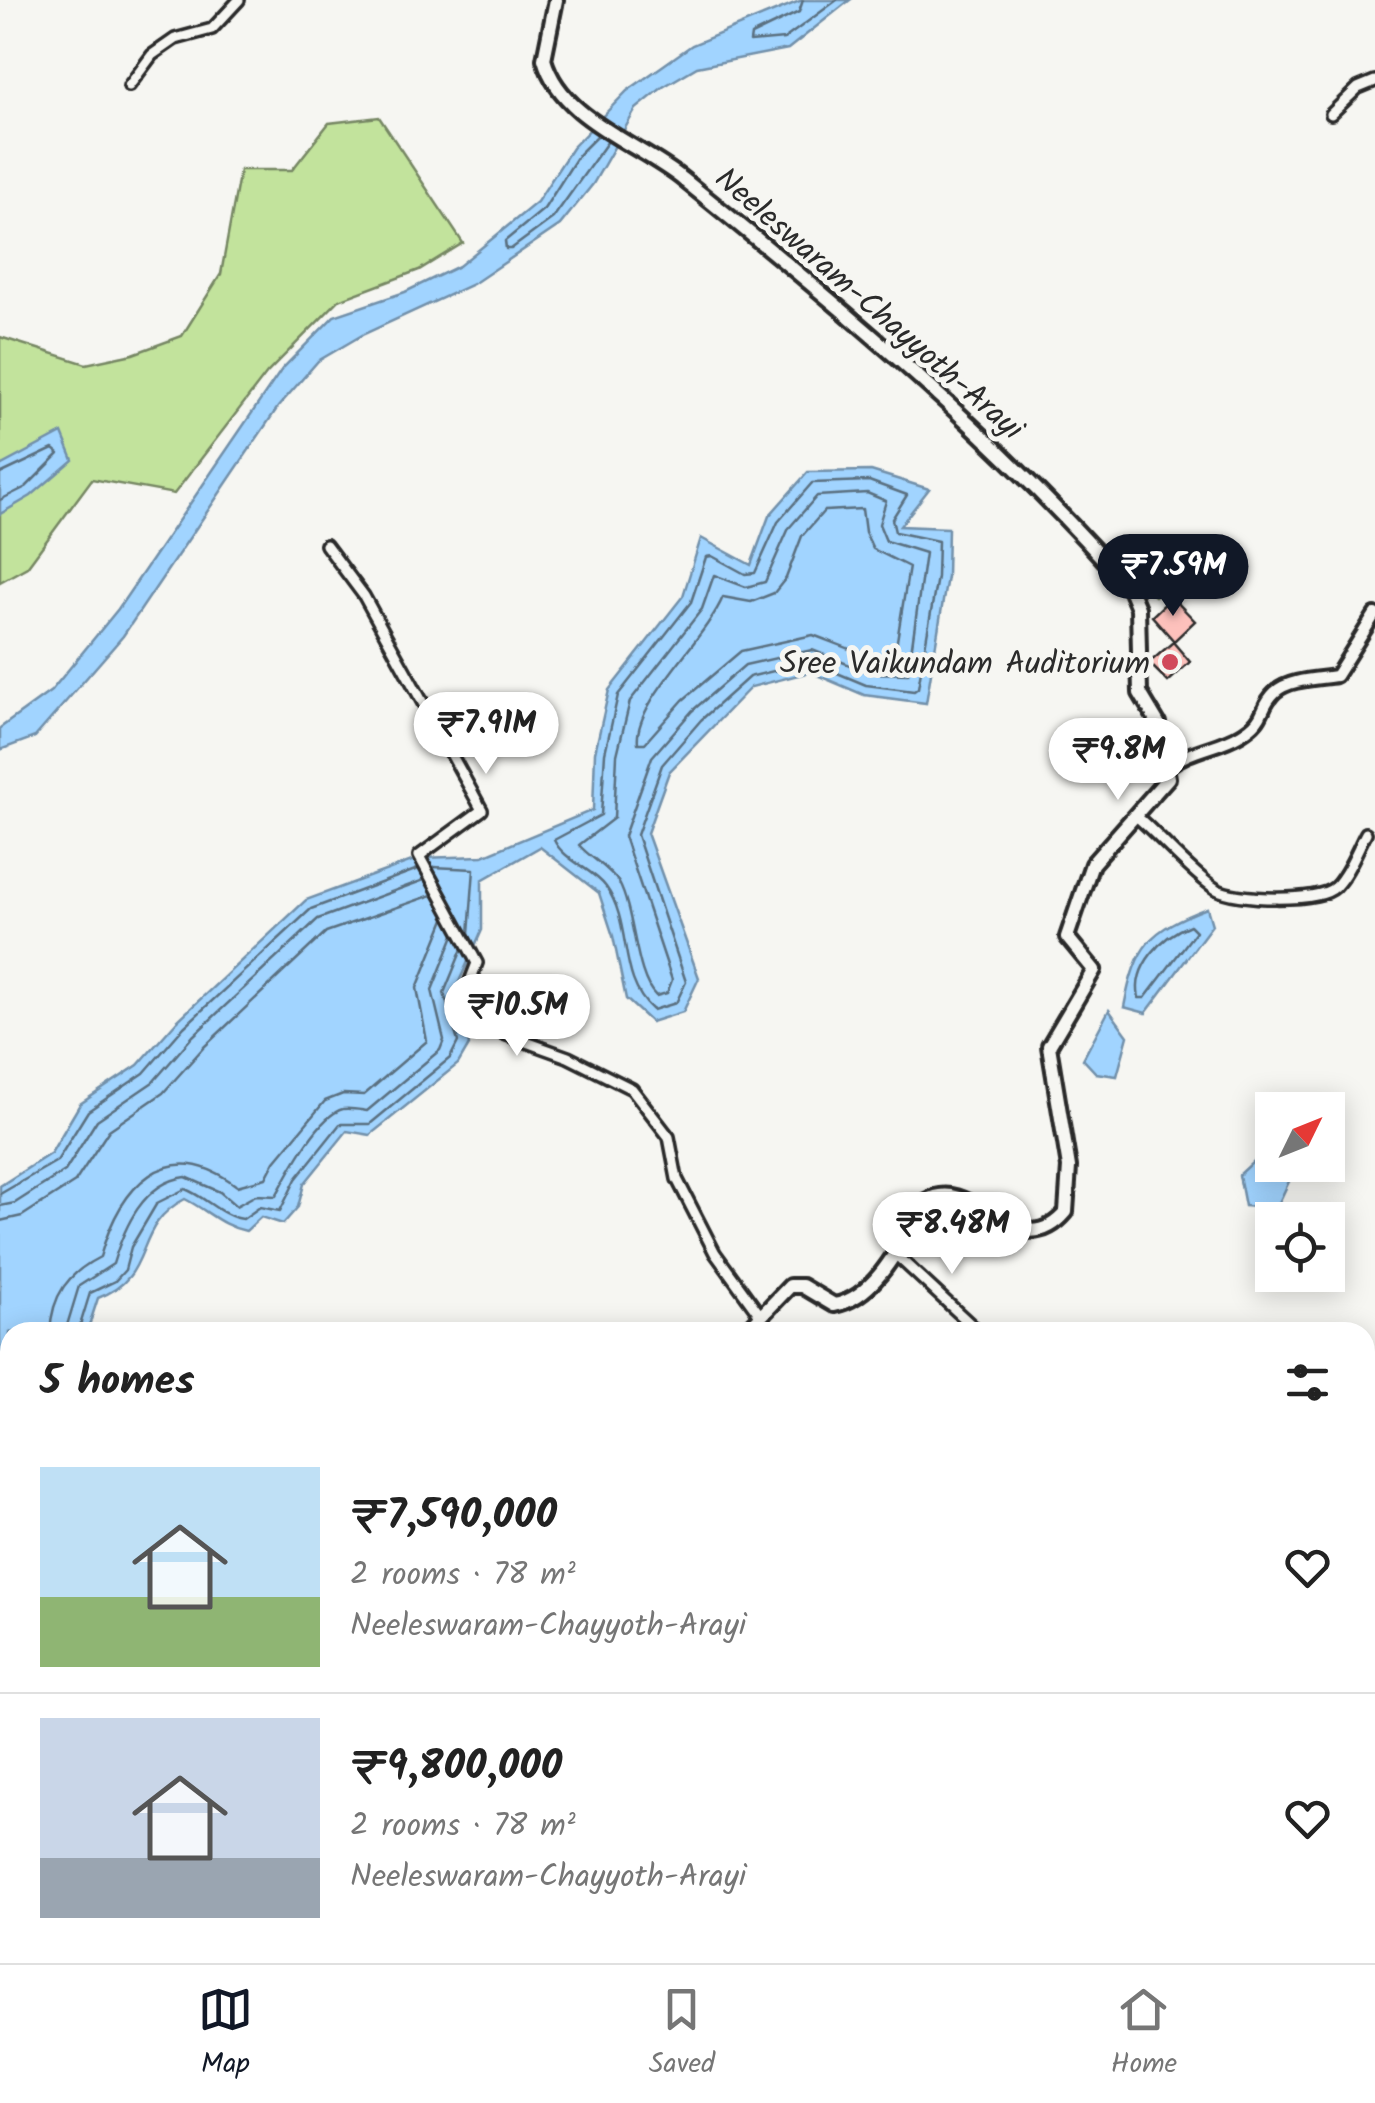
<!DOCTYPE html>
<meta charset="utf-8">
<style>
body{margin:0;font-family:Kalam,sans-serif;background:#f2f2f2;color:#222;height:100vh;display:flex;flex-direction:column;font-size:38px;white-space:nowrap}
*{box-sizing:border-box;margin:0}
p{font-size:32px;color:#767676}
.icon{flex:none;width:55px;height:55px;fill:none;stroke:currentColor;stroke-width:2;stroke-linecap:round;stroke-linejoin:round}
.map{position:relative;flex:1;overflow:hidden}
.side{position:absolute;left:0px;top:1322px;width:1375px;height:642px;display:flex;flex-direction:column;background:#fff;border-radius:30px 30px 0 0;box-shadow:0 5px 25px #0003}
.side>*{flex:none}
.needle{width:65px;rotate:47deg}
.controls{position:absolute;left:1255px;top:1092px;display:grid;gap:20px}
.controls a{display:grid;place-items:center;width:90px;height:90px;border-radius:0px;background:#fff;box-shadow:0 5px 25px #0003;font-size:50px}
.price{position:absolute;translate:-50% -85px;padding:0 22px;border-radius:35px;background:#fff;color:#222;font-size:32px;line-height:65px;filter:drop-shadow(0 2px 5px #0008)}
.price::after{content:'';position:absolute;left:50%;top:60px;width:30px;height:22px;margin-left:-15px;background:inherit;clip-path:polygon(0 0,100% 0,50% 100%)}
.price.current{background:#111827;color:#fff}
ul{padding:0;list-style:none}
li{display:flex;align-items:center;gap:30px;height:250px;padding:0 40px}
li+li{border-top:2px solid #e0e0e0}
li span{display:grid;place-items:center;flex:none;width:280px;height:200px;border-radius:0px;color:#555}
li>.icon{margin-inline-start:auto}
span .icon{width:120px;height:120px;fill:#fffc;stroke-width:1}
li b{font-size:42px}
h2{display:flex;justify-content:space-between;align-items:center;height:120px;padding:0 40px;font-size:42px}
.menu{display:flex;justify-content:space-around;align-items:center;height:140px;border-top:2px solid #e0e0e0;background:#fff;font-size:28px;color:#767676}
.menu a{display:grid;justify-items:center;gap:5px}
.menu .current{color:#111827}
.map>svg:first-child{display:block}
</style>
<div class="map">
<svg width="1375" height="1963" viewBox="0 0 1375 1963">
<rect width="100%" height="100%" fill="#f6f6f2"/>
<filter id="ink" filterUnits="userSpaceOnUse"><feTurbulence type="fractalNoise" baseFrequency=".01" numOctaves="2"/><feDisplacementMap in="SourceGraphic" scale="20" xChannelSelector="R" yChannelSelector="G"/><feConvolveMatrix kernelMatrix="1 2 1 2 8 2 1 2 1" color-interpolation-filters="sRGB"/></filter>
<g filter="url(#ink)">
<!-- green -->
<g fill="#c2e39c" stroke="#768764" stroke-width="2.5">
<path d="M 379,117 L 463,243 L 419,270 L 339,300 L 267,373 L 174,494 L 92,479 L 27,567 L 0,582 L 0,337 L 86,364 L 133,354 L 182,336 L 221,274 L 240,170 L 292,170 L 329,123 Z"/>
<path d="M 1171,558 L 1179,574 L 1175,582 L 1155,596 L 1146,590 L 1146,568 L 1152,562 Z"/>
<path d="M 1375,1630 L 1375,1963 L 1136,1963 L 1129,1955 L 1365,1955 L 1365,1668 L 1370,1659 L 1365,1650 Z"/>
</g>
<!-- water -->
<g fill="#a1d4ff" stroke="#7290aa" stroke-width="2.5">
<path d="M 802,0 L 850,0 L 788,49 L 697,67 L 663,87 L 636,109 L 593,184 L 560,225 L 473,284 L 364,334 L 318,361 L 278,407 L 123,636 L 35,737 L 0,750 L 0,728 L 51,691 L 118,609 L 282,369 L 334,316 L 405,292 L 459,266 L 537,202 L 572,148 L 627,91 L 692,45 Z"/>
<path d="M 62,433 L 73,460 L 31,496 L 0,514 L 0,466 Z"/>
<path d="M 871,471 L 929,489 L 900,526 L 948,528 L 947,577 L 926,703 L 864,695 L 810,672 L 751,687 L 669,772 L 647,833 L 699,978 L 683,1012 L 651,1022 L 626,999 L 613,936 L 599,893 L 540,847 L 482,880 L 482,930 L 454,993 L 469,1045 L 458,1064 L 370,1135 L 347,1131 L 304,1184 L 298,1207 L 283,1224 L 261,1217 L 246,1231 C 221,1226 207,1210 185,1199 C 130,1227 157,1276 98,1298 L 87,1332 L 10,1332 L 10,1493 L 0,1490 L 0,1186 L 51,1153 L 80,1104 L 138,1065 L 177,1021 L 306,900 L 420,858 L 483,856 L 593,810 L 595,752 L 609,690 L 683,596 L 701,538 L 751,565 L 769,516 L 808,472 Z"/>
<path d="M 1207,908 L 1212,925 L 1146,1013 L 1124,1007 C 1136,945 1149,930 1207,908 Z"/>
<path d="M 1109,1010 L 1128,1036 L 1117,1076 L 1096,1073 L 1083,1059 Z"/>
<path d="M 1267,1149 L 1272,1155 L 1272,1165 L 1284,1165 L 1293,1173 L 1276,1209 L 1245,1206 L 1239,1175 Z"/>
</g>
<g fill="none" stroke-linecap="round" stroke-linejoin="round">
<!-- shore -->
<g stroke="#5a6f80" stroke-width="2.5">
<path d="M 803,0 L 799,12 L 751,35 L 750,42 L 784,39 L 837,0"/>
<path d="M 598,135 L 579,154 L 544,209 L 505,241 L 506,249 L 511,249 L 553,218 L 608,141"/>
<path d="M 0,474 L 53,449 L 59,454 L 26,487 L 0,500"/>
<path d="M 869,481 L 907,495 L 892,519 L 895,532 L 938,541 L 937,577 L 918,688 L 914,691 L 866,685 L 811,662 L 749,677 L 701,720 L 662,765 L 637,835 L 686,982 L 676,1003 L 653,1010 C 617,979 633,924 606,887 C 593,869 563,860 554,840 L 601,815 L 605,753 L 618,695 L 691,602 L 706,557 L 712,556 L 745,574 L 755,573 L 778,522 L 812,483 Z"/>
<path d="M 867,493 L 886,501 L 879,524 L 886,541 L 925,553 L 908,674 L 870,673 L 812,650 L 745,665 L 692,711 L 652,757 L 624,836 L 672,980 L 667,993 L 656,996 C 635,977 635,913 619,883 C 610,868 590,858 579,845 L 614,818 L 617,755 L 630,701 L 702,609 L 714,575 L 746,587 L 765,582 L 789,528 L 817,496 Z"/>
<path d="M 862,509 L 865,532 L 873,549 L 909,567 L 894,659 L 873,658 L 813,635 L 741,651 L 683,700 L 645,743 L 638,743 C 633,703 705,640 723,597 L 751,602 L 774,593 L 786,578 L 802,536 L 824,511 Z"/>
<path d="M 433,867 L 474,869 L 469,934"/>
<path d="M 1190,925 L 1196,931 L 1145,998 L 1139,998 C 1132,966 1162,936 1190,925 Z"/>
<path d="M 0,1194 L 57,1161 L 88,1111 L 144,1073 L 184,1027 L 311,909 L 418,869"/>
<path d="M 0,1206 L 15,1203 L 65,1171 L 97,1120 L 153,1082 L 193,1036 L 318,919 L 424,880"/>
<path d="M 0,1221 L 22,1216 L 75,1182 L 109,1130 L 163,1093 L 204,1047 L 326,932 L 432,895"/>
<path d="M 50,1332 C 52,1295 68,1273 100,1257 C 120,1187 166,1133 237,1186 L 266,1178 L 275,1161 L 325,1101 L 343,1094 L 364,1095 L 427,1041 L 417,988 L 445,919"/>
<path d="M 65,1332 L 79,1286 L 113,1264 C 124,1228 143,1182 186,1177 L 220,1192 L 236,1206 L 256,1195 L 276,1196 C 287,1176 318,1115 343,1109 C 351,1108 360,1110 367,1111 L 440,1050 L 444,1040 L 432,990 L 454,935"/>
<path d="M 78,1332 L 90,1293 L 115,1281 L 125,1270 L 131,1247 L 157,1203 L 185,1189 C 206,1197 222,1217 243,1219 L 260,1207 L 280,1211 L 296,1179 L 340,1124 L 370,1124 L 450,1058 L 458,1042 L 444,993 L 462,949"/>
</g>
</g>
<!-- building -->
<g fill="#fdc1bc" stroke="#2b2b2b" stroke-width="2.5">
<path d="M 1172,597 L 1195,621 L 1174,641 L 1152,616 Z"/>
<path d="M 1173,642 L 1190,662 L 1168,682 L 1149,663 Z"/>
</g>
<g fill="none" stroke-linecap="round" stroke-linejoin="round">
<!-- minor casing -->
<g stroke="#2b2b2b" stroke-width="16">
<g id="minor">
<path d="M 129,86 L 152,55 L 175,39 L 212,29 L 239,0"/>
<path d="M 1331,114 L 1358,88 L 1375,81"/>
<path d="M 326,545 L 364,596 L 482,810 L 419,856 L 477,963 L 467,989 L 468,1021 L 568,1057 L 632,1089 L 669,1137 L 677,1179 L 715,1253 L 760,1315"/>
<path d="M 1136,816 C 1161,837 1190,872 1216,889 C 1234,900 1319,903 1335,887 C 1348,874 1357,850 1366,833"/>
<path d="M 894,1253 L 979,1332"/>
<path d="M 0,1714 L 10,1722"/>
<path d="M 398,1955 L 428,1963"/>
<path d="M 280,1963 L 286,1955"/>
<path d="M 348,1963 L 351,1955"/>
</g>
</g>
<!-- tertiary casing -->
<g stroke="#2b2b2b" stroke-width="18">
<path id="tertiary" d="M 1169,766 C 1191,749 1218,748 1241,734 C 1268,718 1258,708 1275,692 C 1289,679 1318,679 1336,676 L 1375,614"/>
</g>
<!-- secondary casing -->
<g stroke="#2b2b2b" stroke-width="20">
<g id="secondary">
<path d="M 556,0 L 544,59 C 561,120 639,143 684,180 C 842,307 996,436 1130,589 L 1138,608 L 1140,693 L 1158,723 L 1168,778 L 1092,864 L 1067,937 L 1094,970 L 1049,1046 L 1069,1167 L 1066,1212 C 1017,1270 972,1172 926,1201 C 905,1235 878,1298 834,1305 L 802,1286 L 790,1286 L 746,1332"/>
<path d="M 905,1955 L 912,1963"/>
</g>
</g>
<!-- minor -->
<use href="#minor" stroke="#f6f6f2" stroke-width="9"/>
<!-- tertiary -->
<use href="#tertiary" stroke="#f6f6f2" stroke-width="10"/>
<!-- secondary -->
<use href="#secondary" stroke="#f6f6f2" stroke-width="12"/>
</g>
</g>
<!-- markers -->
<circle fill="#d1495b" stroke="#f6f6f2" stroke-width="4" cx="1170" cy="662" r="10"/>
<g text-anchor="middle" stroke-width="10" stroke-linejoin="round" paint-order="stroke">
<!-- street labels -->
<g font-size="32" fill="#2b2b2b" stroke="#f6f6f2">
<text transform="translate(870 303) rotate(41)" y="11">Neeleswaram-Chayyoth-Arayi</text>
</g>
<!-- poi labels -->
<g font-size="32" fill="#2b2b2b" stroke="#f6f6f2" text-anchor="end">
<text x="1150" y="673">Sree Vaikundam Auditorium</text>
</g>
</g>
</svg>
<div class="controls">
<a><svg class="needle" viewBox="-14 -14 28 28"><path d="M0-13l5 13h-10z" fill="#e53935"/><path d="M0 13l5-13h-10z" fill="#767676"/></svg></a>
<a><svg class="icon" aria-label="locate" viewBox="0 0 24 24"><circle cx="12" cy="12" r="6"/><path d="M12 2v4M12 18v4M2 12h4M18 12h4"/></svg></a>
</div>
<b class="price current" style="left:1173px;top:619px">₹7.59M</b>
<b class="price" style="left:486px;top:777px">₹7.91M</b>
<b class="price" style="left:1118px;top:803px">₹9.8M</b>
<b class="price" style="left:517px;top:1059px">₹10.5M</b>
<b class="price" style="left:952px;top:1277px">₹8.48M</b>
<section class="side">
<h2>5 homes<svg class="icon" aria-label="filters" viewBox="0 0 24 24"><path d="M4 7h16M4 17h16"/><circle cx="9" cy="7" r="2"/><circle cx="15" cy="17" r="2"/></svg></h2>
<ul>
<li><span style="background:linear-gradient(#bfe0f5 65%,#8fb573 0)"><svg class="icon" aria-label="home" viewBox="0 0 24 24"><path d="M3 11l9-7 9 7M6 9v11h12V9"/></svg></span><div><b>₹7,590,000</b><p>2 rooms · 78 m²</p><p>Neeleswaram-Chayyoth-Arayi</p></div><svg class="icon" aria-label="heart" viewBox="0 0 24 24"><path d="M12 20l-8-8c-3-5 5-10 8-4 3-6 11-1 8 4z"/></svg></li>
<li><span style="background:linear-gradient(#c9d6e8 70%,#9aa5b1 0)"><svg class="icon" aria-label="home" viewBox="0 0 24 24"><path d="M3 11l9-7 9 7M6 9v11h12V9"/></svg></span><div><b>₹9,800,000</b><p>2 rooms · 78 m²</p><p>Neeleswaram-Chayyoth-Arayi</p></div><svg class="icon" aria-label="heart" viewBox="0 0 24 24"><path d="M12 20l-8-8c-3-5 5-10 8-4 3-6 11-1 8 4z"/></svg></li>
</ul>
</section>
</div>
<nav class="menu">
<a class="current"><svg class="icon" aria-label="map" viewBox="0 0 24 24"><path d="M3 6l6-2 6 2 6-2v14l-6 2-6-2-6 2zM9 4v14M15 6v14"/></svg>Map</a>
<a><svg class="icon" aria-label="saved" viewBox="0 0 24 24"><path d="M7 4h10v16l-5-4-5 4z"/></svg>Saved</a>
<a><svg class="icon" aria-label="home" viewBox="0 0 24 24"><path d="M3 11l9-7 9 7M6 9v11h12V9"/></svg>Home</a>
</nav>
